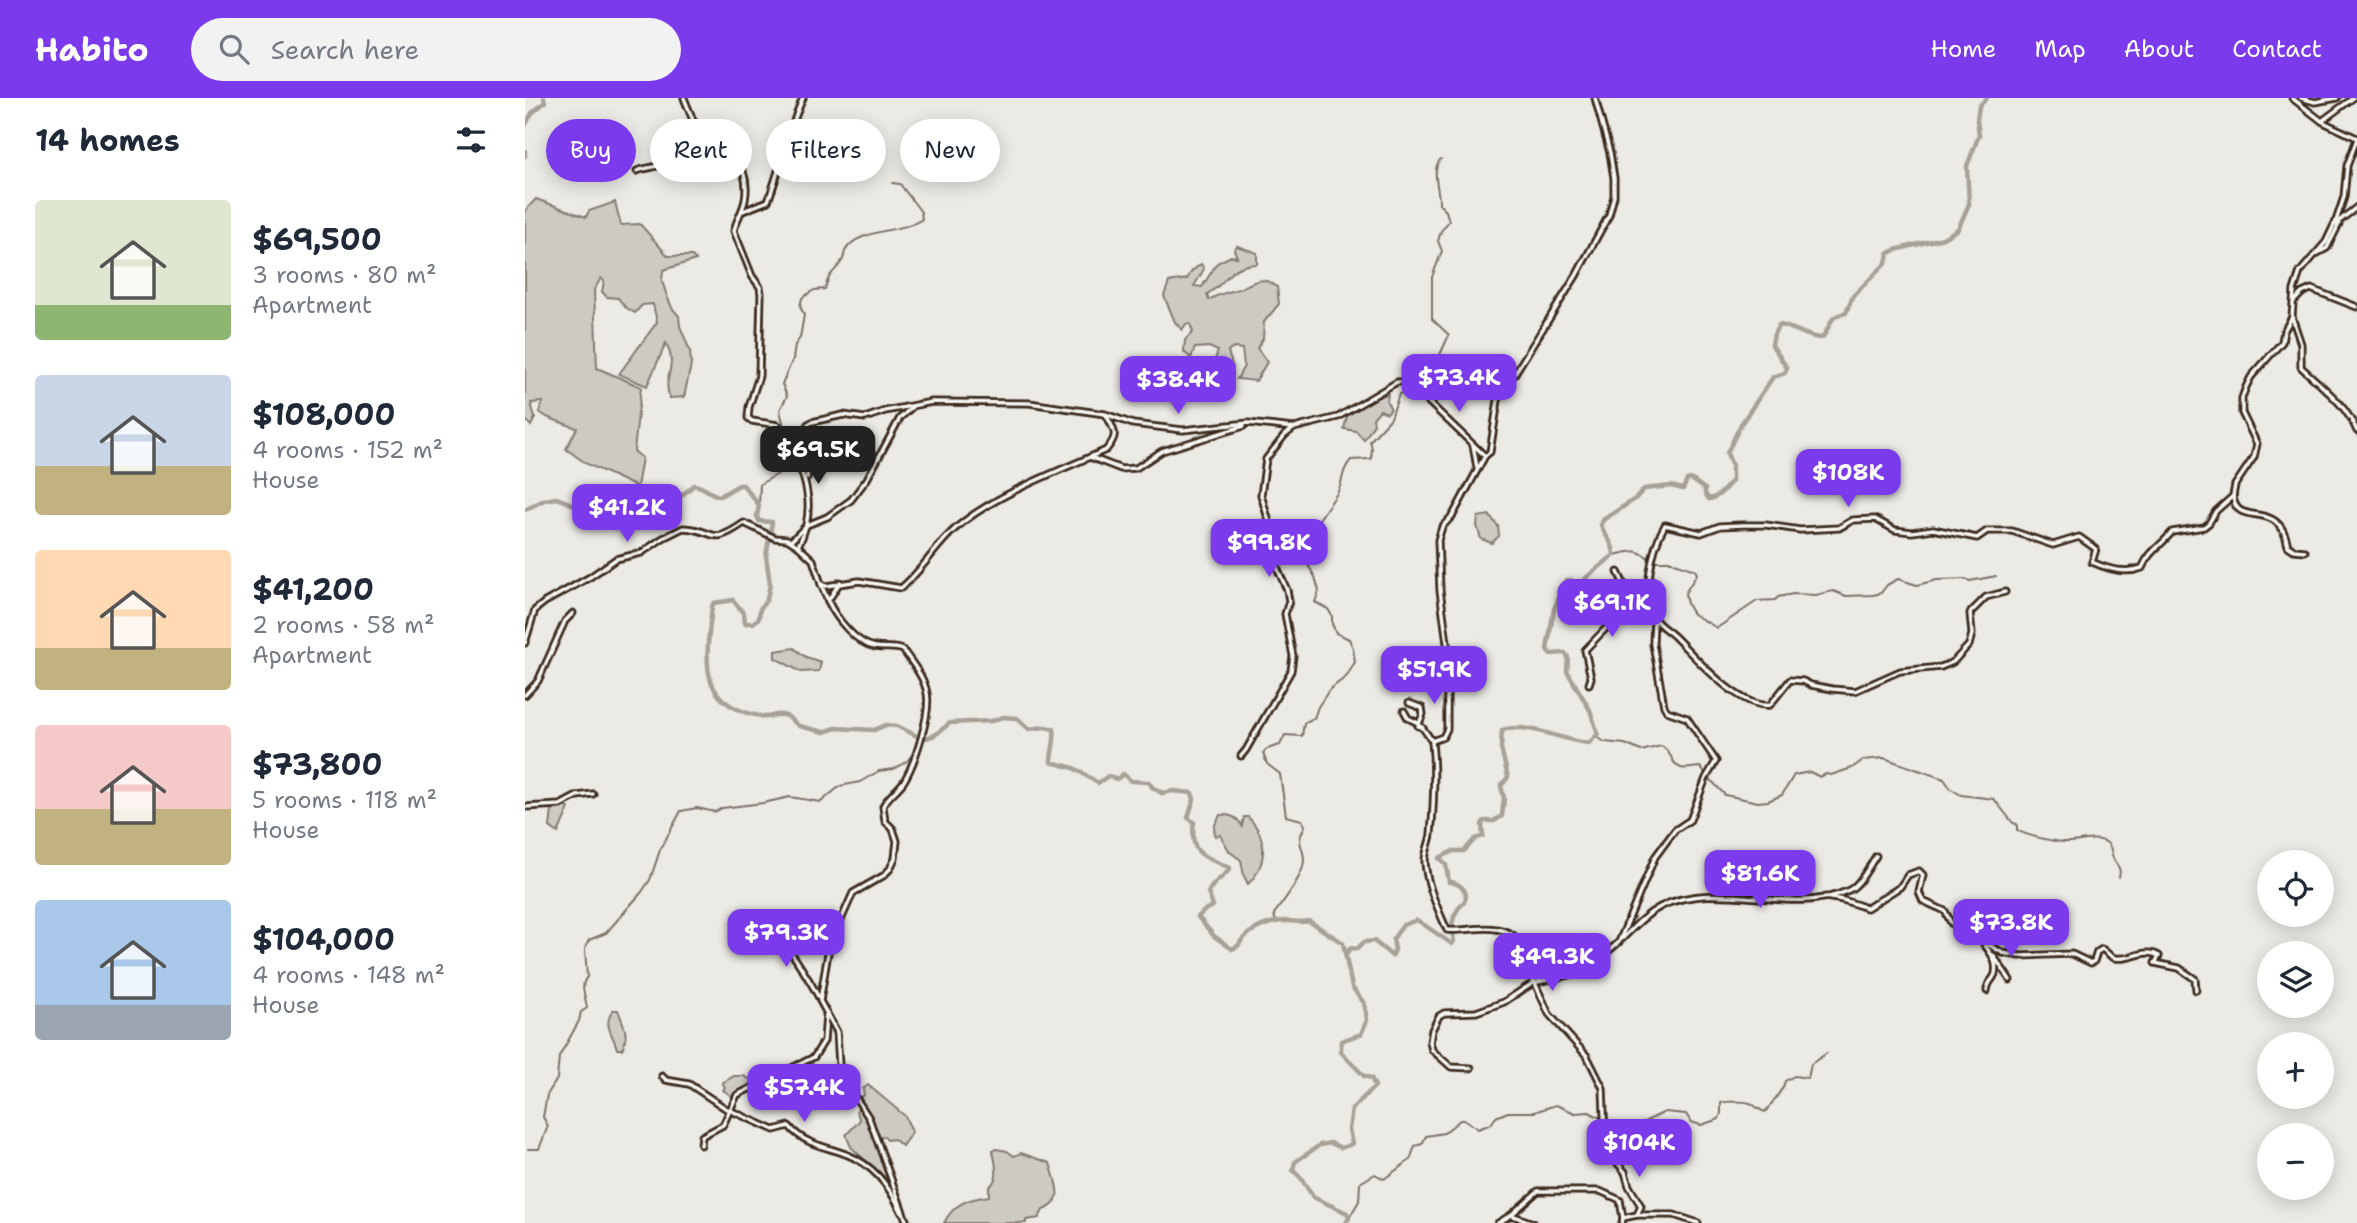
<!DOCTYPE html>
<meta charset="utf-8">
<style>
body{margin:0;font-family:"Shantell Sans",sans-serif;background:#f2f2f3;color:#1f2937;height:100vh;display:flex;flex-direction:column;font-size:26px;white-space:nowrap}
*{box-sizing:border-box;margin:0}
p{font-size:23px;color:#747a83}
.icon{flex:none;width:38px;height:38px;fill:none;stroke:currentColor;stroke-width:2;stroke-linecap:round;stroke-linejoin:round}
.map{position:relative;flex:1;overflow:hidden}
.details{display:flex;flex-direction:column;background:#fff;width:525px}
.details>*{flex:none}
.top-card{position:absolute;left:21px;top:21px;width:665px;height:63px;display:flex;gap:14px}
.fabs{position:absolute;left:1732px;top:752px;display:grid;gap:14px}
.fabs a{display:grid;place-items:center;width:77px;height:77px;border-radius:50%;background:#fff;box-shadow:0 4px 18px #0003;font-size:35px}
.price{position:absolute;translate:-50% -60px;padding:0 16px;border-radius:14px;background:#7c3aed;color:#fff;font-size:23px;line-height:46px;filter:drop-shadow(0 2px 4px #0008)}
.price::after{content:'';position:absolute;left:50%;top:42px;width:21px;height:16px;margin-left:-10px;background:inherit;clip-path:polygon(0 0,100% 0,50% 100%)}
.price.on{background:#222;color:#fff}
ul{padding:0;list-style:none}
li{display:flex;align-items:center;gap:21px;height:175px;padding:0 35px}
li span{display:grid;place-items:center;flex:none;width:196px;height:140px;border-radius:7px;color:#555}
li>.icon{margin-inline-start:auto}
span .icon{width:84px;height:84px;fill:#fffc;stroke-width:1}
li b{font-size:30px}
h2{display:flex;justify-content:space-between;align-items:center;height:84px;padding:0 35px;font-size:30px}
.chip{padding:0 24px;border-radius:32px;background:#fff;box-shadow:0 4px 18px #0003;font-size:24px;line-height:63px}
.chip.on{background:#7c3aed;color:#fff}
header{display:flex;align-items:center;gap:42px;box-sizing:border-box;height:98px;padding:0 35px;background:#7c3aed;color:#fff}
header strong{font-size:33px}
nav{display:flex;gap:38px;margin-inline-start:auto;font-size:24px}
.search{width:490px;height:63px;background:#f2f2f3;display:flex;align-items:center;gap:18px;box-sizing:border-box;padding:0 24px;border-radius:38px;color:#747a83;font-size:26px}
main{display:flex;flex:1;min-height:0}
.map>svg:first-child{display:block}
</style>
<header>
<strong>Habito</strong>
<div class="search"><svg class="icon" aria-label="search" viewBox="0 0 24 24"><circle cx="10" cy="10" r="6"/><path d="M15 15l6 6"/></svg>Search here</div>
<nav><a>Home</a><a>Map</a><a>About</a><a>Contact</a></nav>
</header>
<main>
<section class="details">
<h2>14 homes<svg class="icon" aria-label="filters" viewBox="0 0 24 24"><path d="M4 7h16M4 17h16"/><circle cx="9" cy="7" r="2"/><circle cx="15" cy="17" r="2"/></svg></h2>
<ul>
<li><span style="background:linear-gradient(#dfe7d0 75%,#8fb573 0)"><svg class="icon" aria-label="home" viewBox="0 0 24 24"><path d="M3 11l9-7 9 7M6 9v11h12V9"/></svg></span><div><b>$69,500</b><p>3 rooms · 80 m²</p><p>Apartment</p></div></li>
<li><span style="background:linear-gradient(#c9d6e8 65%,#c2b280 0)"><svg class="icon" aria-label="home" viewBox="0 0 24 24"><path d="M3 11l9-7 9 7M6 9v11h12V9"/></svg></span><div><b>$108,000</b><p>4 rooms · 152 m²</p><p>House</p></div></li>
<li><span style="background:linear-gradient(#ffd9b3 70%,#c2b280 0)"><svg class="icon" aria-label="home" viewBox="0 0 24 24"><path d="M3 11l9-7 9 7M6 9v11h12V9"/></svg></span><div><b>$41,200</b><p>2 rooms · 58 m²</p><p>Apartment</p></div></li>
<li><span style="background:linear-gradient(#f6c9c9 60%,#c2b280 0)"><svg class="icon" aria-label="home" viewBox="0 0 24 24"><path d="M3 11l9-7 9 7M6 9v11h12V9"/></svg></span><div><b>$73,800</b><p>5 rooms · 118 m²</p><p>House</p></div></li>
<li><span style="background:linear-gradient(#a9c7e8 75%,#9aa5b1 0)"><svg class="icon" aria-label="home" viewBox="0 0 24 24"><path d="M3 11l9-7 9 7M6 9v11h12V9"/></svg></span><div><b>$104,000</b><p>4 rooms · 148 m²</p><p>House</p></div></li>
</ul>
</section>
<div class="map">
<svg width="1832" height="1125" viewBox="0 0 1832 1125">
<rect width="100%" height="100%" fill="#ebeae5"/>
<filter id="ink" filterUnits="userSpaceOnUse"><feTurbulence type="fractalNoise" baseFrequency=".0143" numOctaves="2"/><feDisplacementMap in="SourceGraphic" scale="14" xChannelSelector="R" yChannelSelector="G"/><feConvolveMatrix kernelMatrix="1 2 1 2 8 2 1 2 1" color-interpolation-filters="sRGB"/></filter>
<g filter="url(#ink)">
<!-- green -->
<g fill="#cdcac4" stroke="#847a71" stroke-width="2">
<path d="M 11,101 L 61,119 L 64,113 L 90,104 L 96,127 L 115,126 L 143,158 L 167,158 L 171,162 L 138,172 L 137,183 L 142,198 L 147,210 L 154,218 L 155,228 L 165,253 L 166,267 L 159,299 L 145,300 C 136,279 154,270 141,245 L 122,288 L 94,276 L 132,224 L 128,206 L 117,207 L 110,215 L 100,209 L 93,200 L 82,199 L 77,194 L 79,183 L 76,180 L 69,192 L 72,270 L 116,289 L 109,353 L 117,360 L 112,389 L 62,366 L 41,351 L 52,330 L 24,320 L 14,314 L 18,304 L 6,305 L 10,320 L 6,328 L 0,321 L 0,113 Z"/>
<path d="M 712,148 L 732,155 L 732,166 C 701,167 704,185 682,196 L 684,202 C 693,196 700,195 710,192 C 726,188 734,174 752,189 L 754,206 L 739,224 L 738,241 L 732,250 L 742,264 L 731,283 L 712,281 L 719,268 L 717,251 L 709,250 L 703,253 L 708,270 L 691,273 L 689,264 L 693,253 L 684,249 L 670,250 L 666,260 L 659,254 L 660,242 L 668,234 L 665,226 L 661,226 L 657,232 L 650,224 L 639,198 L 644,184 L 662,181 L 667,173 L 676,166 L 679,171 L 669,188 L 677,189 L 692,165 L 706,158 L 712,159 L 709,152 Z"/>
<path d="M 863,296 L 862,304 L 866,311 L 862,315 L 855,312 L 848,320 L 849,326 L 839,342 L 831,333 L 819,331 L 822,318 L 850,300 Z"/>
<path d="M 964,417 L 973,428 L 974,438 L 967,445 L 956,441 L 952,428 L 953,419 Z"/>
<path d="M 269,550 L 281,559 L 296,564 L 294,573 L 276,574 L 250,560 L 250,553 Z"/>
<path d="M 39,708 L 44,710 L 33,735 L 25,729 L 27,712 L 30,709 Z"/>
<path d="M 695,717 C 705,716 713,720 717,728 L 719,719 L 723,719 C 743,739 743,766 723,786 L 719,778 L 716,762 L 705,754 L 695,737 L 690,738 L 689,729 Z"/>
<path d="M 88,912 L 93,912 C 98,926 105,937 97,951 L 92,951 C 88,935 77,928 88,912 Z"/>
<path d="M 286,964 L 289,967 L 279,1012 L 264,1011 L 255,998 L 258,991 L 250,981 Z"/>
<path d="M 209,978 L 219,978 L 224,981 L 229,979 L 230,984 L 214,993 L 208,999 L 198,992 L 200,989 L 197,985 Z"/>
<path d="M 343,987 L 380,1018 L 387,1034 L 377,1048 L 369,1041 L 362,1042 L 359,1038 L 355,1040 L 361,1077 L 358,1079 L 326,1049 L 321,1037 L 335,1022 L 331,1013 L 335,1008 L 332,997 L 336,999 L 339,997 L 338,991 Z"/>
<path d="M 471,1051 L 482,1053 L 489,1058 L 496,1055 L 525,1065 C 530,1084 542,1105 518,1112 L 514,1120 L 501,1122 L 501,1125 L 419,1125 C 429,1105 443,1101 464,1098 L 464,1089 C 476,1080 470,1066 468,1052 Z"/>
</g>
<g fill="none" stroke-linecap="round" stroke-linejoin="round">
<!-- stream -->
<g stroke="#7c7167" stroke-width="2">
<path d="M 262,341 L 255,312 L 262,298 L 257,286 L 268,261 L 270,247 L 275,240 L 279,217 L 275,208 L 277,200 L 289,192 L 300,191 C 305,172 308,177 317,163 C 319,160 319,156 320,153 C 333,130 377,135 397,121 L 396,114 L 375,86 L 367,85"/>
<path d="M 234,407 L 235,386 L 253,376 L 262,346"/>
<path d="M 1089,457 C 1105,454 1110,449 1125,461"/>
<path d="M 1128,463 L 1144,463 L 1170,472 L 1172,476 L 1160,495 L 1162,506 L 1168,516 L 1192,530 L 1232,503 L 1250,502 L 1253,499 L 1268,496 L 1291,497 L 1308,493 L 1321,498 L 1348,497 L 1356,495 L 1362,487 L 1373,481 L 1392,487 L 1412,482 L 1440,481 L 1445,483 L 1471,478"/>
<path d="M 1071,639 L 1080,644 L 1100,646 L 1116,653 L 1136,648 C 1148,654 1146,667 1156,670 C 1162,672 1169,669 1175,669 L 1180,675"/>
<path d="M 1184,680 L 1200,697 L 1233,704 L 1243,703 L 1257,697 L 1269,677 L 1285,674 L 1295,679 L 1301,676 L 1306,677 L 1327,670 L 1338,662 L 1359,660 L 1419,681 L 1426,691 L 1436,697 L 1469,701 L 1488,725 L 1492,726 L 1492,732 C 1501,738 1533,745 1545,744 C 1554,744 1573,738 1582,745 C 1587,749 1586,755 1588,760 C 1591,768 1597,769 1594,779"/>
<path d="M 751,825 L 749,816 C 758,804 780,776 779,761 C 778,744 770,748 780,728 L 777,722 L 761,718 L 755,676 L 742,666 L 738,655 L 742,651 L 755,647 L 760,637 L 777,638 L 779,625 L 789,620 L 793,609 L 804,592 L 822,578 L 830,564 L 828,550 L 824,541 L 811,535 L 807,526 L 807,518 L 803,511 L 790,504 L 794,493 L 790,479 L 776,455 C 784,433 798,416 811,397 C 819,385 815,374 826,362 L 846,361 L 847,351 L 845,343 L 866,320 L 874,296 L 889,291 L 893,285 L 904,284 L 912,273 L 914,259 L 924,237 L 907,221 L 907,179 L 917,153 L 913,143 L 916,133 L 924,123 L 921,113 L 914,106 C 915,93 905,71 916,61"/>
<path d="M 3,1051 L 14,1051 L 23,1028 L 18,1019 L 22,997 L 32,981 L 34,959 L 54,923 L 56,914 L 62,910 C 61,899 54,888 62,879 L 60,850 L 64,842 L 81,835 L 116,795 L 125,782 L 135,752 L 156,713 L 172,710 L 190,714 L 197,710 L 238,705 L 265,699 L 296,704 L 315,688 L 335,684 L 354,673 L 369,671 L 382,663 L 390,653"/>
<path d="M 824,1120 L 834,1103 L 835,1085 L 850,1076 L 859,1081 L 885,1062 L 890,1048 L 897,1046 L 901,1038 L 919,1035 L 935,1022 L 940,1022 L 953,1031 L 966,1026 L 971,1019 L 983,1014 L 1009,1014 L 1031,1007 L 1050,1015 L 1064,1014 L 1093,1029 L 1115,1026 L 1140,1014 L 1161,1016 L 1166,1024 L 1176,1027 L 1194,1021 L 1196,1015 L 1196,1005 C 1200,1003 1220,1003 1225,1005 C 1230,1007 1233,1012 1240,1014 C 1246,1007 1259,990 1260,983 L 1269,978 L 1283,980 L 1286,966 L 1302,955"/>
</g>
<!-- river -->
<g stroke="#a8a198" stroke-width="4.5">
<path d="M 0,28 L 7,15 L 20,4 L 19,0"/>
<path d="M 0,53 L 0,58"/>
<path d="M 0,412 L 19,402 L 32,400 L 66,414 L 117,414 L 130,401 L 155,399 L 169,387 C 179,388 185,397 195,398 L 214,387 L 218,387 L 234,407 L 232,418 L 234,423 L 247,424 L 241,458 L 245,486 L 242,501 L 235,511 L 234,520 L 228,525 L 220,525 L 219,516 L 208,502 L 189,505 L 187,508 C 181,563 170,609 241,619 C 246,619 246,618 251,617 C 263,615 266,622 274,628 L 299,634 L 311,630 L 349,632 L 361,627 L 372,628 L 394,639 L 401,640 L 410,637 L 425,625 L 467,623 L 478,619 L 492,620 L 504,631 L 520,629 L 529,631 C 531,641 526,653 526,664 L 549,670 L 573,685 L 583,678 L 592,681 L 598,676 L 606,683 L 624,684 L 627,689 L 637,695 L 648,693 L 667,695 L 669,701 L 663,720 L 669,724 C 664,760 680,757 705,770 C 699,781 688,782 683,795 L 688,808 L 681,811 L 673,819 L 689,838 L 707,851 L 713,848 C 720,833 744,823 761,823 C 770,823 775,825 784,823 L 818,845 L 827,889 L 839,905 L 841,914 L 842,922 L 836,936 L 816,943 L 816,954 L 839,978 L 846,980 L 850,988 L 827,1011 L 824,1031 L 827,1046 L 816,1050 L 806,1045 L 795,1047 L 770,1064 L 768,1072 L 776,1080 L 788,1099 L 822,1115 L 824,1120 L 821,1125"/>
<path d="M 822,856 L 825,850 L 832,851 L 839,844 L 849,843 L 867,858 L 870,852 L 868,841 L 878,827 L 892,822 L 927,846 L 929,843 C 926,832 926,821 933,811 C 935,808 939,806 940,802 C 944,792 932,784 924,784 L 921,767 L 914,760 L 928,753 L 939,753 L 950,741 L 958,738 L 957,726 L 959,723 L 969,723 L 977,718 L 979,700 L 976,688 L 983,679 L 976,650 L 977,632 C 1007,624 1035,643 1064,645 L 1073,636 L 1065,612 L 1042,573 L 1043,559 L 1040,555 L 1025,556 L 1022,551 L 1029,511 L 1041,482 L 1046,482 L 1051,491 L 1063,478 L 1089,457 C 1088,441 1080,441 1076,427 L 1078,422 L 1110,401 L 1119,391 L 1146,388 L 1158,391 L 1162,382 L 1166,381 L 1180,391 L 1180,396 L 1184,401 C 1194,400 1200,390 1207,383 L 1207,368 L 1202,355 L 1216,326 L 1248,279 L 1260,275 L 1262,270 L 1247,247 L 1249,236 L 1254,227 C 1270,229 1282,240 1297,240 C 1308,227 1301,219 1321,215 L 1328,198 L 1361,165 L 1363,156 L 1370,152 L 1418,140 L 1433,131 L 1444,106 L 1442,68 L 1454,37 L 1452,22 L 1454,8 L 1462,0"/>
</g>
<!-- minor casing -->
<g stroke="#3b2a1e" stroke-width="9">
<g id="minor">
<path d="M 159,0 L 174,37"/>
<path d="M 1070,0 L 1085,55 L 1089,80 L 1089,98 L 1084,117 L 1051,178 L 973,302 L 965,354 L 960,358 L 928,417 L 917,429 L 913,442 L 915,492 L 922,545 L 922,631 L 918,639 L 907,643 C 910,674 909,705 906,736 C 905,745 900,754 900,763 C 901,786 913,811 922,832 C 943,834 968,824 988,837 L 1024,916 L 1062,958 L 1078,990 L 1080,1040 L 1084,1055 L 1100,1074 L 1104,1088 L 1116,1108 L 1112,1117 L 1098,1120 L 1097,1125"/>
<path d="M 1767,0 L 1798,24 L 1832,40"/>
<path d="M 1776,0 L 1790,4 L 1812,0"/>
<path d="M 1797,23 L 1828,0"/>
<path d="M 112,73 C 119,70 128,70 134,67 C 147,60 147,39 158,30 C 190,50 228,56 220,102 C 218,113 211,122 209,133 L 227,178 L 235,189 L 236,196 L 234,278 L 224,309 L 223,320 L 227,323 L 253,327 L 268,354 L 280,345 L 283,326 L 287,324 L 318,317 L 340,320 L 360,313 L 407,304 L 504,305 L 580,316 L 608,326 L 658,332 L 723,325 L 769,330 L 813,319 L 872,284 L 877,284 L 892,293 L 960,358"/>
<path d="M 218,113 L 243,103 C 256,69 263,33 278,0"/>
<path d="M 1810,126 L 1819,99 L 1822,68 L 1832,41"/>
<path d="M 1791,156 L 1802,150 L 1814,126"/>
<path d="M 1769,203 L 1777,195 L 1786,191 L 1832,209"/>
<path d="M 1767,219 L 1776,246 L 1776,269 C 1798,290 1820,305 1832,333"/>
<path d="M 948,347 L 952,370"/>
<path d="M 268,354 C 284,386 290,416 273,448"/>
<path d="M 565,359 L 596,371 L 611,370 L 637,353 L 719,328"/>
<path d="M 282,380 L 284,356 L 282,343"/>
<path d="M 1708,398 C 1711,432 1754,398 1763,448 L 1769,452 L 1780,453"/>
<path d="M 267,442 L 282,427 L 302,419 L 326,402 L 342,381 L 375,320 L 387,309"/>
<path d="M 1093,474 L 1106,501"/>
<path d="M 315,484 L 303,503 C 311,520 331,546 350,549 C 360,551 369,548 378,552 C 387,565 399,579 402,595 C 406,616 390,665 379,683 C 373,692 363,698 358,708 L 360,723 L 368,731 L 372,743 L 370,760 L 365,771 L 358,778 L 328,795 L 304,849 L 295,903 L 312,934 L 314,967 L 327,994 L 344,1020 L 382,1125"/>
<path d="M 296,486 L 303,503"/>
<path d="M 1480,494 L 1461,499 L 1445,515 L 1447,536 L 1444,547 L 1428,564 L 1416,569 L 1375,573 L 1330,593 L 1307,591 L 1286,587 L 1278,583 L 1265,582 L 1245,607 C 1214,611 1170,559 1150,539 C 1144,533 1134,528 1130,521 C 1116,499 1127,449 1140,427 L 1176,435 L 1195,428 L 1218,427 L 1241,427 L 1275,432 L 1314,430 L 1328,422 L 1350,421 L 1370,432 L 1387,434 L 1408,431 L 1452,440 L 1462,433 L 1487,433 L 1528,447 L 1554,439 L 1571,451 L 1567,464 C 1582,471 1601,476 1617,470 C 1625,452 1635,449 1647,434 L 1679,429 L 1684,425 L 1691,413 L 1708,398 L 1710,387 L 1729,359 L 1732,346 L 1717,315 L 1717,300 L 1721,289 L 1726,279 L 1757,244 L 1759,233 L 1767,219 L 1769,192 L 1775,174 L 1801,144 L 1809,127 L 1832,109"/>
<path d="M 1094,496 L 1106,501 L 1120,514"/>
<path d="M 1104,510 L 1129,517"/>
<path d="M 0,545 L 10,512 L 20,504 L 65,479 L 91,461 L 116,455 L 138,440 L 158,430 C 192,431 183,450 219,425 L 250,440 L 262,441 L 273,448 L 288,462 L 296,486 L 301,488 L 334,483 L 376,490 C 398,472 411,447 431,430 C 470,396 534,373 581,352 C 594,337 590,333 581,317"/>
<path d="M 1064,586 L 1066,580 L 1060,552 L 1087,524 L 1123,497"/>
<path d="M 0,597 L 13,583 L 40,523 L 48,515"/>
<path d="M 884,605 L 897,610 L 898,616 L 893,628 L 897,629 L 907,643"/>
<path d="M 879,613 L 883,620 L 893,625"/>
<path d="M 716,658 L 721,652 L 766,573 L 768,558 L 760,516 L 764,503 L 762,492 L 753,472 L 748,452 L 748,437 L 736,397 L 741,361 L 760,337 L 769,330"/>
<path d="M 0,709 L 35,707 L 52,698 L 68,696"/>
<path d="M 1300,799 L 1318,802 L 1342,810 L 1375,789 L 1383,777 L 1394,773 L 1398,777 L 1394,794 L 1398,803 L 1420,813 L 1426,825 L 1478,855 L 1495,858 L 1547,856 L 1566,865 L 1569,863 L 1572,854 L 1577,851 C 1581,853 1585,859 1590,860 C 1606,863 1620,849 1634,858 L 1630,865 L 1654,870 L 1670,881 L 1671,892"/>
<path d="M 1098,840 C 1109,829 1120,817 1135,809 C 1194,779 1265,820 1324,792 C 1335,787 1344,768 1351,758"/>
<path d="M 226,841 C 230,835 237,827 245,830 C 255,833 288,888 294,900"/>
<path d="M 1456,842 C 1464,853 1473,862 1470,876 C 1467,884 1462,884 1462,893"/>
<path d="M 1468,857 L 1485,882"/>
<path d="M 946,970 L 926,969 L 907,952 L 905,944 L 907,932 L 914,918 L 919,915 L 951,914 L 979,904 L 1008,885 L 1043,877 L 1066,868 L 1094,844 L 1130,759 L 1150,732 L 1165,722 L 1181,680 L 1191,663 L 1162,620 L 1142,613 L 1139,608 L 1128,546 L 1129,521"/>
<path d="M 137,978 L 141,982 L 164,986 L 200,1010 L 249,1032 L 264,1028 C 279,1047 303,1049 323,1057 C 348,1067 365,1089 376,1113"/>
<path d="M 176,1047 L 177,1038 L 198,1027 L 212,997 L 289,959 L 299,943 L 301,917"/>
<path d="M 986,1117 L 1013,1093 L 1075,1093 L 1095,1102 L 1098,1120"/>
<path d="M 1112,1117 L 1149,1117 L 1173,1125"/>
<path d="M 973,1125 L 986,1117 L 1008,1125"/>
</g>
</g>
<!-- minor -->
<use href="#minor" stroke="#f6f6f2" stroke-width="3.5"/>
</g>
</g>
</svg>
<div class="fabs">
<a><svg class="icon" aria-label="locate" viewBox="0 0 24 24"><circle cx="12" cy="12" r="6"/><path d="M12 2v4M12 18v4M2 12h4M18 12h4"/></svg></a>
<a><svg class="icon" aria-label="layers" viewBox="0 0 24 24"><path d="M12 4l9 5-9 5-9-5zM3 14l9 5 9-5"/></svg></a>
<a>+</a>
<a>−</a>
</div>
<b class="price" style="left:934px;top:316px">$73.4K</b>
<b class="price" style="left:653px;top:318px">$38.4K</b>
<b class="price on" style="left:293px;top:388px">$69.5K</b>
<b class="price" style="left:1323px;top:411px">$108K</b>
<b class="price" style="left:102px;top:446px">$41.2K</b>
<b class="price" style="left:744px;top:481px">$99.8K</b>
<b class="price" style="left:1087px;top:541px">$69.1K</b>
<b class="price" style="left:909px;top:608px">$51.9K</b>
<b class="price" style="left:1235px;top:812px">$81.6K</b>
<b class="price" style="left:1486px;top:861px">$73.8K</b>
<b class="price" style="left:261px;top:871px">$79.3K</b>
<b class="price" style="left:1027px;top:895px">$49.3K</b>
<b class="price" style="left:279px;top:1026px">$57.4K</b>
<b class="price" style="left:1114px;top:1081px">$104K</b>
<div class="top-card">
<a class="chip on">Buy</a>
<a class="chip">Rent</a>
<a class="chip">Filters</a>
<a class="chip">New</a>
</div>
</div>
</main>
